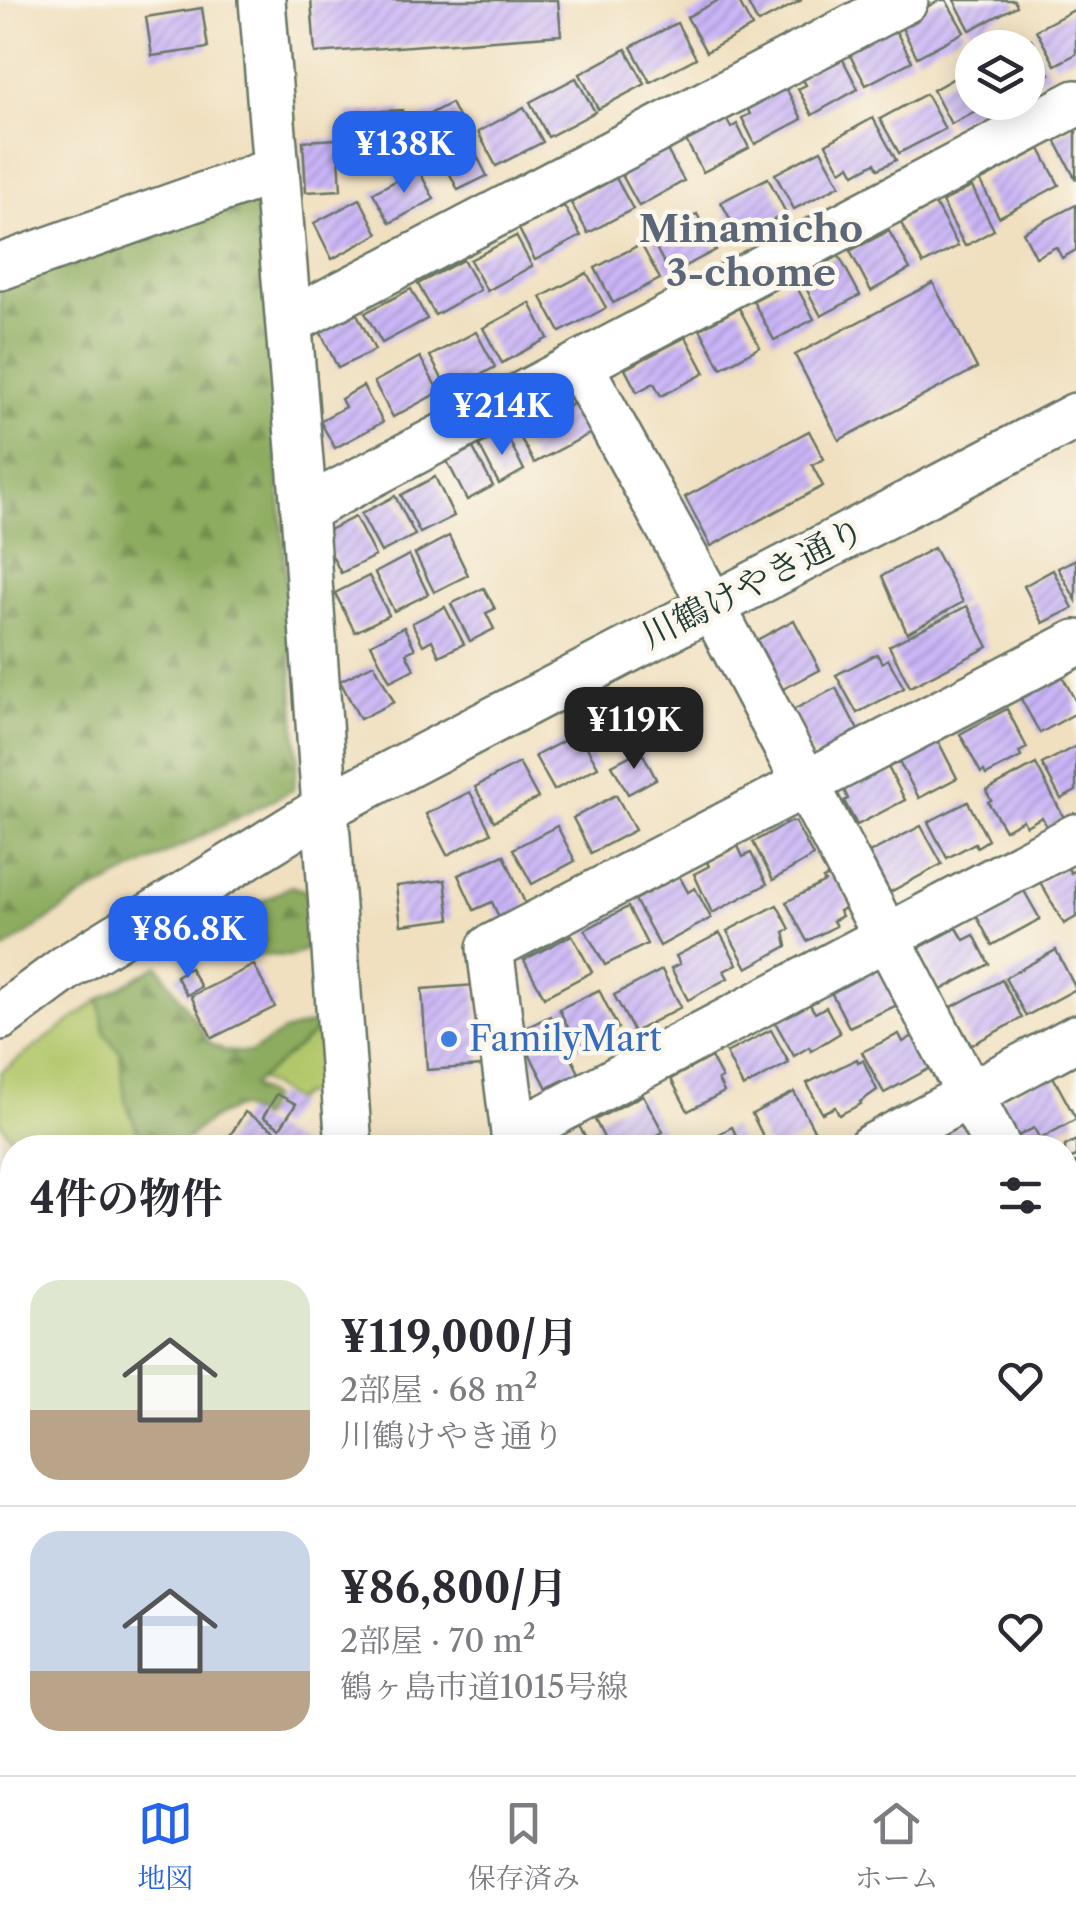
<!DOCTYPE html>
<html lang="ja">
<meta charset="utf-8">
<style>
body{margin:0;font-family:"Libre Caslon Text","Noto Serif JP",serif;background:#f7f7f7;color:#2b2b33;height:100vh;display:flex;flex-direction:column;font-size:38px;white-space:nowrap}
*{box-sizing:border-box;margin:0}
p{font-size:32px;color:#7c7c81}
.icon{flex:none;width:55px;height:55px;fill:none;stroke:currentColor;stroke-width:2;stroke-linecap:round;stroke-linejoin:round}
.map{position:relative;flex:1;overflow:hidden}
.details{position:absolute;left:0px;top:1135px;width:1078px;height:640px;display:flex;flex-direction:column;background:#fff;border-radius:40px 40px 0 0;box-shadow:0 5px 25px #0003}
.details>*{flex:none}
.buttons{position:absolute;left:955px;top:30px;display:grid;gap:20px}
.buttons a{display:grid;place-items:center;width:90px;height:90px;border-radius:50%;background:#fff;box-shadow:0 5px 25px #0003;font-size:50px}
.price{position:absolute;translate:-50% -85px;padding:0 22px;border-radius:20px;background:#2563eb;color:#fff;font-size:32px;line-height:65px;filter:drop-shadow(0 2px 5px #0008)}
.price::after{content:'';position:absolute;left:50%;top:60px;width:30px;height:22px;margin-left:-15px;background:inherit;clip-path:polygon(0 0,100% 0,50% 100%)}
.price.on{background:#222;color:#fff}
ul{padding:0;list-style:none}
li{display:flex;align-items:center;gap:30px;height:250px;padding:0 30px}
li+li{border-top:2px solid #e1e1e2}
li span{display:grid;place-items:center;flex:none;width:280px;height:200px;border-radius:30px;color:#555}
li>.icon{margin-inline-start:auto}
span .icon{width:120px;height:120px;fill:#fffc;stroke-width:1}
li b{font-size:42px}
h2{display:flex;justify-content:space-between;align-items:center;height:120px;padding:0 30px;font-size:42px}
.tab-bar{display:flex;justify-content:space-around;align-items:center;height:140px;border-top:2px solid #e1e1e2;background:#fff;font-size:28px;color:#7c7c81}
.tab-bar a{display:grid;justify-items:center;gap:5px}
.tab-bar .on{color:#2563eb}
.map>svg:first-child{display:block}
</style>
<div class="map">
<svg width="1076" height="1775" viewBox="0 0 1076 1775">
<defs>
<pattern id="forest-firs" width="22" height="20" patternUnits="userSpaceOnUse" patternTransform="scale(2.5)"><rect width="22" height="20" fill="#8dac5f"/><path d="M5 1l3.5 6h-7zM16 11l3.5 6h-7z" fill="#738d4f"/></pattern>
<pattern id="building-hatch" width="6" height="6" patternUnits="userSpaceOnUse" patternTransform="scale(2.5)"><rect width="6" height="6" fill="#cab5f7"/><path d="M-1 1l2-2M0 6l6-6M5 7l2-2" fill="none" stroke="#a394c9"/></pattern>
</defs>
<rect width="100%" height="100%" fill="#fbf7ec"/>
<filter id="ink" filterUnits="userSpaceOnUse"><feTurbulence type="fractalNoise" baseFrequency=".01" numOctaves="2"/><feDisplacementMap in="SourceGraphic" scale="20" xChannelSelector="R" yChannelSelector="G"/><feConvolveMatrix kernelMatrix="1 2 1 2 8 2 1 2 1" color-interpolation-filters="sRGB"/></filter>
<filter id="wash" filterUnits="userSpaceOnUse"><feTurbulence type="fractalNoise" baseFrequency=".0048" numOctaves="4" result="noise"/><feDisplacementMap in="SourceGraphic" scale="40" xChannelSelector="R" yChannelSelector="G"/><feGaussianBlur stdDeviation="2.25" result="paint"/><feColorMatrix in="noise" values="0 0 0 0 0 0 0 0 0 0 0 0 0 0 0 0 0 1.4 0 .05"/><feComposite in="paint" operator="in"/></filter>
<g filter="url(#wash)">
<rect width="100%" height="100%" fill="#f0e0c0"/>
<!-- grass -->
<g fill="#b2c76b" stroke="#688250" stroke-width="2.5">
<path d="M 99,1000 L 105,1034 L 120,1052 L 125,1100 L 139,1134 L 153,1147 L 18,1147 L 0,1122 L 0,1073 Z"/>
<path d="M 318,1030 L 324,1092 L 301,1095 L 295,1101 L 259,1079 Z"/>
</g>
<!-- forest -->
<g fill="url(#forest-firs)" stroke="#56744a" stroke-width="2.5">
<path d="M 260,194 L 298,761 L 293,790 L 86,894 L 0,952 L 0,283 Z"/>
<path d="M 291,886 L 307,891 L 311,947 L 292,956 L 252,955 L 225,932 L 227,920 Z"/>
<path d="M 158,965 L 210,1043 L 226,1051 L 250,1053 L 283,1032 L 318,1022 L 318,1030 L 252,1085 L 271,1098 L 260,1118 L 239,1107 C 213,1115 198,1126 180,1147 L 153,1147 L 139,1134 L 125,1100 L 120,1052 L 105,1034 L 99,1000 Z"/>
</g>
<g id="blocks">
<!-- building -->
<g fill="url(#building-hatch)">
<path d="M 311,0 L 558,0 L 561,35 L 315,53 Z"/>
<path d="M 719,0 L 738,0 L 752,27 L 706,52 L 687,17 Z"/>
<path d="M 746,0 L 802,0 L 758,23 Z"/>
<path d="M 940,0 L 946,0 L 964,32 L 917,57 L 899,22 Z"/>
<path d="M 954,0 L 1014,0 L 1017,6 L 970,30 Z"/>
<path d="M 202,8 L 208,48 L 152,56 L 146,17 Z"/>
<path d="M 1076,9 L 1076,54 L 1055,65 L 1036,30 Z"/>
<path d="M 677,23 L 696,58 L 650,82 L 631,47 Z"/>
<path d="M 893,26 L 912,61 L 866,85 L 847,50 Z"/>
<path d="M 1031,39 L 1050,74 L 1028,85 L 1028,48 L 1014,48 Z"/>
<path d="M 626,49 L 645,84 L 598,109 L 580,74 Z"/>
<path d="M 840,54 L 858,89 L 812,115 L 798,89 L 806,85 L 801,76 Z"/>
<path d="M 972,68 L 972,102 L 993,102 L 951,124 L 933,90 Z"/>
<path d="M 576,78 L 595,112 L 548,137 L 530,102 Z"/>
<path d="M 784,84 L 802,119 L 755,144 L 742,118 L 750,114 L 745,104 Z"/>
<path d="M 926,94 L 945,129 L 899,153 L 880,119 Z"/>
<path d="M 451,103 L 487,176 L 458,190 L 422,118 Z"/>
<path d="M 524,107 L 543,142 L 496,166 L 478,132 Z"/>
<path d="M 402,110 L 404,146 L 362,149 L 361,130 L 349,131 L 348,113 Z"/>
<path d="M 725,116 L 731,128 L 737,124 L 749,148 L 703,172 L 684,137 Z"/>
<path d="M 873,118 L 896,160 L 878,169 L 875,163 L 855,174 L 850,165 L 841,171 L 826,144 Z"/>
<path d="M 1076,126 L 1076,180 L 1054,138 Z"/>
<path d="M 338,139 L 341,190 L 306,192 L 303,141 Z"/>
<path d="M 1040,149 L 1059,185 L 999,217 L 980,181 Z"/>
<path d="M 667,150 L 684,181 L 639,206 L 622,175 Z"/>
<path d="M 821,150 L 840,185 L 794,209 L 775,174 Z"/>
<path d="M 418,169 L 434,199 L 390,223 L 373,193 Z"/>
<path d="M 616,178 L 633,209 L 588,233 L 571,203 Z"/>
<path d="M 768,178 L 786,213 L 740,237 L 721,202 Z"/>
<path d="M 972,187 L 994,230 L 965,246 L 942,202 Z"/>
<path d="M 360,199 L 378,234 L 332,259 L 314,223 Z"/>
<path d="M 935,204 L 958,246 L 923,264 L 901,223 Z"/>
<path d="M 1076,205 L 1076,250 L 1062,258 L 1056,247 L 1036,257 L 1023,232 Z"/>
<path d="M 564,206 L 581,236 L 535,260 L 519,229 Z"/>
<path d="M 697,214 L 716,250 L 670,274 L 651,239 Z"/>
<path d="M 889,231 L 910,269 L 871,291 L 850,251 Z"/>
<path d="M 516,236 L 532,266 L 487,291 L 470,260 Z"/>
<path d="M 641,244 L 660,279 L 613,303 L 595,268 Z"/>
<path d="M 839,256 L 860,295 L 821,316 L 800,277 Z"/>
<path d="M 463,260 L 480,290 L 435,315 L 418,284 Z"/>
<path d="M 587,273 L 606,308 L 560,332 L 541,297 Z"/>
<path d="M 793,280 L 814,319 L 774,340 L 753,301 Z"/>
<path d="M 933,283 L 977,368 L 839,440 L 795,355 Z"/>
<path d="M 411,289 L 427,319 L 382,343 L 365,313 Z"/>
<path d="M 530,303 L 548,338 L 502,363 L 483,328 Z"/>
<path d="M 739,308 L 760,347 L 721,368 L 700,329 Z"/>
<path d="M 357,314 L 375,350 L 338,368 L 320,331 Z"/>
<path d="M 476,332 L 495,367 L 449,392 L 430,356 Z"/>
<path d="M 686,337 L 705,373 L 661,396 L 654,383 L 637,392 L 625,369 Z"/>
<path d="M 420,357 L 439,392 L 393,417 L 374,382 Z"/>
<path d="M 363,386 L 383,422 L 335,448 L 320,421 L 345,407 L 341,399 Z"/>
<path d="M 577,402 L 593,432 L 534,463 L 518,433 Z"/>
<path d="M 809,431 L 824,459 L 812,465 L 823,486 L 711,546 L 685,497 Z"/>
<path d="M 505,432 L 524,470 L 499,484 L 479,445 Z"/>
<path d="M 473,448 L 493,486 L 467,500 L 447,461 Z"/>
<path d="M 435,477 L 454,516 L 420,533 L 401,495 Z"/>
<path d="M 395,496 L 415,535 L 381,552 L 361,514 Z"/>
<path d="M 355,517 L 375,556 L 341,573 L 321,534 Z"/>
<path d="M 449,536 L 468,575 L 434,592 L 415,554 Z"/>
<path d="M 934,548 L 963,602 L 907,633 L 882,576 Z"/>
<path d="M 409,555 L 428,594 L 394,611 L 375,573 Z"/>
<path d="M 1076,559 L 1076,600 L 1058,568 Z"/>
<path d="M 1053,570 L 1073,608 L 1043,623 L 1024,586 Z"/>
<path d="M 369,576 L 389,615 L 355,632 L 335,593 Z"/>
<path d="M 484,588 L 495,609 L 486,613 L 494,629 L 470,641 L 451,604 Z"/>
<path d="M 967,606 L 988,647 L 910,687 L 889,646 Z"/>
<path d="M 445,607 L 464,644 L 439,656 L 432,640 L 423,645 L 412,623 Z"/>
<path d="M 794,620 L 820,670 L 783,689 L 757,640 Z"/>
<path d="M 404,627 L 415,649 L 406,653 L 414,669 L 390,681 L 371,644 Z"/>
<path d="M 877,654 L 882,663 L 888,659 L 904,688 L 857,713 L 836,675 Z"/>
<path d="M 374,664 L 394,702 L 360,719 L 340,681 Z"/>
<path d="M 1060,672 L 1076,702 L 1076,713 L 1040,733 L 1021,699 L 1030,694 L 1028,690 Z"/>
<path d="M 836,688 L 862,738 L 824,757 L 812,753 L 791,711 Z"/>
<path d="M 1007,709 L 1027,748 L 1019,752 L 1021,757 L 986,775 L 984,771 L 981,773 L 960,734 Z"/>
<path d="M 579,733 L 598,767 L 554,790 L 535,756 Z"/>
<path d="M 937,739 L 957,778 L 919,798 L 898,760 Z"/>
<path d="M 1076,746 L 1076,791 L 1061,799 L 1042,764 Z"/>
<path d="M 641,750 L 656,779 L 628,794 L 612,765 Z"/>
<path d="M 519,763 L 538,798 L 494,821 L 475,787 Z"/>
<path d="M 1036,764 L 1064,818 L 1047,827 L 1042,817 L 1026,826 L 1023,820 L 1005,830 L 988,802 L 991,800 L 986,791 Z"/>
<path d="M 888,767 L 905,800 L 857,825 L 844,801 L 848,799 L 844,790 Z"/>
<path d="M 470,792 L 491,833 L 447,855 L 426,814 Z"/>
<path d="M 616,795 L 635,830 L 591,853 L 573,818 Z"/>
<path d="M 968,802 L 988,840 L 977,847 L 975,843 L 947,858 L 928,822 Z"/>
<path d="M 790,822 L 795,822 L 813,856 L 773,880 L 753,842 Z"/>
<path d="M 557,826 L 575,861 L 532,884 L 513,849 Z"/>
<path d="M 921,826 L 942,864 L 890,892 L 869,853 Z"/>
<path d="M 738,846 L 743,857 L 751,853 L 767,884 L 712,913 L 694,874 L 709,866 L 707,862 Z"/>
<path d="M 504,855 L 528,910 L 501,922 L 492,902 L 474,910 L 458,875 Z"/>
<path d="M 1067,867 L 1071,873 L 1076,869 L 1076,917 L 1064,924 L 1040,882 Z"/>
<path d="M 833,874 L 850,905 L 839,911 L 842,916 L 833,921 L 836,926 L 807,941 L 786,902 L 825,882 L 823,879 Z"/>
<path d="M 679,876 L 688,892 L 695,888 L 711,918 L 660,946 L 635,900 Z"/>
<path d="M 445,880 L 450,919 L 401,925 L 396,886 Z"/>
<path d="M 1023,889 L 1040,919 L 992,945 L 976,915 Z"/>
<path d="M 777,905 L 790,929 L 784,932 L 787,946 L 747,968 L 727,931 Z"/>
<path d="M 628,907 L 647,944 L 605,965 L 585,930 Z"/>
<path d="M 957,928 L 964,940 L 974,935 L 989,964 L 941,990 L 919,948 Z"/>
<path d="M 720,933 L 737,964 L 724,971 L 728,978 L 688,1000 L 671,968 L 680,964 L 676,956 Z"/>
<path d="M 572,935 L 592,972 L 544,997 L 524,960 Z"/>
<path d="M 1056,950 L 1076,989 L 1026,1016 L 1005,978 Z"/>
<path d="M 254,965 L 275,1007 L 212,1038 L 191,996 Z"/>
<path d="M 878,967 L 902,1003 L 849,1027 L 831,992 Z"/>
<path d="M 190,968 L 201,987 L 187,995 L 176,976 Z"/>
<path d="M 662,970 L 681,1007 L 634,1032 L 614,995 Z"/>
<path d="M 1002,980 L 1022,1018 L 971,1045 L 950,1008 Z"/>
<path d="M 475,985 L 481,1066 L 427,1070 L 422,989 Z"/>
<path d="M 599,990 L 618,1028 L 578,1048 L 559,1009 Z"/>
<path d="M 809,1003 L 815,1013 L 826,1007 L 840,1033 L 811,1051 L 809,1047 L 794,1056 L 775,1022 Z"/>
<path d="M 550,1016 L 579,1073 L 547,1088 L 518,1032 Z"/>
<path d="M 771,1030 L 789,1063 L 743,1087 L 726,1053 Z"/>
<path d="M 918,1033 L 936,1065 L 884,1093 L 862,1052 L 899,1034 L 903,1042 Z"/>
<path d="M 711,1057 L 722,1078 L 718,1080 L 724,1092 L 688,1111 L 671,1079 Z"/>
<path d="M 857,1059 L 858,1062 L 863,1060 L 877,1090 L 860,1102 L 861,1104 L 839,1115 L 835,1107 L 822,1113 L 807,1083 Z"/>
<path d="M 1051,1073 L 1076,1119 L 1040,1139 L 1034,1128 L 1018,1136 L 999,1101 Z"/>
<path d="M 794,1092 L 814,1130 L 780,1148 L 769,1148 L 752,1114 Z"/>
<path d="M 277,1094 L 296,1104 L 280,1128 L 263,1117 Z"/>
<path d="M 643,1095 L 663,1132 L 633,1148 L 609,1148 L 595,1120 Z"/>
<path d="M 245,1112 L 302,1148 L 222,1148 Z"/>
<path d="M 578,1124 L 591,1148 L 544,1148 L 541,1143 Z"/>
<path d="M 962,1125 L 974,1148 L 920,1148 Z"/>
<path d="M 732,1127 L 742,1148 L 694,1148 Z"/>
<path d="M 1076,1140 L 1076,1156 L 1065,1161 L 1065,1146 Z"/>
<path d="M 1076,1162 L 1076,1209 L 1065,1215 L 1065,1167 Z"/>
<path d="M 12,1179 L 12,1256 L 0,1234 L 0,1187 Z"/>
<path d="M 0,1245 L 12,1267 L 12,1307 L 0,1314 Z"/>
<path d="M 1068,1314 L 1076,1329 L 1076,1348 L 1065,1354 L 1065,1316 Z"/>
<path d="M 1076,1403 L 1076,1451 L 1065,1430 L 1065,1409 Z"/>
<path d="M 0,1430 L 12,1438 L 12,1463 L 7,1472 L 0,1467 Z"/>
<path d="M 12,1530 L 12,1560 L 0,1551 Z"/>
<path d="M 1076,1545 L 1076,1576 L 1065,1555 L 1065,1550 Z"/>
<path d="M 0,1600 L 12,1610 L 12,1625 L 0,1641 Z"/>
<path d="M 12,1630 L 12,1684 L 11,1686 L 0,1677 L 0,1647 Z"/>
<path d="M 1076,1633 L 1076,1687 L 1071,1689 L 1065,1677 L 1065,1639 Z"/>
<path d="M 130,1762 L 171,1762 L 150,1775 L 138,1775 Z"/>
<path d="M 201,1762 L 222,1762 L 229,1775 L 199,1775 L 194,1767 Z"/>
<path d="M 270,1762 L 330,1762 L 308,1775 L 277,1775 Z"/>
<path d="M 444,1762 L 503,1762 L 505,1774 L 446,1775 Z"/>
<path d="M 673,1762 L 738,1762 L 744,1773 L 668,1775 L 677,1770 Z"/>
<path d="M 750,1762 L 777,1762 L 756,1774 Z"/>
<path d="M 833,1762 L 893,1762 L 895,1765 L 879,1775 L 839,1775 Z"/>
<path d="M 659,1764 L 665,1775 L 637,1775 Z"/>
</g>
</g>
</g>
<g filter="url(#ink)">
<use href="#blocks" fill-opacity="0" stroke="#687665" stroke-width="2.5"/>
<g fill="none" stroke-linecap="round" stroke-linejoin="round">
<!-- minor casing -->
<g stroke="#687665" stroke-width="50">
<g id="minor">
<path d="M 262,0 L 304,510 L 349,1148"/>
<path d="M 0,267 L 276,170"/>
<path d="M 289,322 L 905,0"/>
<path d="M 580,366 L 711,604 L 998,1148"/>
<path d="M 304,510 L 1076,103"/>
<path d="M 0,1017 L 66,968 L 325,808 L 1076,416"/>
<path d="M 514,1134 L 1076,837"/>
<path d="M 516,1148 L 490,948 L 1076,643"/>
<path d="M 870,1148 L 1076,1038"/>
<path d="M 1065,1271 L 1076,1292"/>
<path d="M 0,1516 L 12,1500"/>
<path d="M 1065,1522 L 1076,1517"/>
<path d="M 240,1762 L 247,1775"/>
<path d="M 590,1762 L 592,1775 L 615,1762"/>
<path d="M 0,1773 L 12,1757"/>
<path d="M 392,1775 L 406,1762"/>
<path d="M 1023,1775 L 1046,1762"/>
</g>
</g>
<!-- minor -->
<use href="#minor" stroke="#fff" stroke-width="45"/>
</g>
</g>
<!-- markers -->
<circle fill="#3f7fe0" stroke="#fbf7ec" stroke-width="4" cx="449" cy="1039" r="10"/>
<g text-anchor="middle" stroke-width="9" stroke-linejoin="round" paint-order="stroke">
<!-- street labels -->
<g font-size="35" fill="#1f3d34" stroke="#fbf7ec">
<text transform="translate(753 583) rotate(-27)" y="12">川鶴けやき通り</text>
</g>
<!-- shop labels -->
<g font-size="35" fill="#366cbe" stroke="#fbf7ec" text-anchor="start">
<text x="469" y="1051">FamilyMart</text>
</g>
<!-- neighbourhood labels -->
<g font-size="38" font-weight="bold" fill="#5b6778" stroke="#fbf7ec">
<text x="751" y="242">Minamicho<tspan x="751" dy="44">3-chome</tspan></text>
</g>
</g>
</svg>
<div class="buttons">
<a><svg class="icon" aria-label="layers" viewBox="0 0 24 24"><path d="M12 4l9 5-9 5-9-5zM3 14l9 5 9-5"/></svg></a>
</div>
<b class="price" style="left:404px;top:196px">¥138K</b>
<b class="price" style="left:502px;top:458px">¥214K</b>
<b class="price on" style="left:634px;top:772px">¥119K</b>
<b class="price" style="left:188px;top:981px">¥86.8K</b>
<section class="details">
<h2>4件の物件<svg class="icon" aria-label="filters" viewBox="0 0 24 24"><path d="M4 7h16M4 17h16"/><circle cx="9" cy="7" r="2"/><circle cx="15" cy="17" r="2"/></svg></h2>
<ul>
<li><span style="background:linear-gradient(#dfe7d0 65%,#b9a48a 0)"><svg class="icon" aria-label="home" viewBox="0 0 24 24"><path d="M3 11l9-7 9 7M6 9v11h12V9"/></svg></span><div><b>¥119,000/月</b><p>2部屋 · 68 m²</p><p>川鶴けやき通り</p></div><svg class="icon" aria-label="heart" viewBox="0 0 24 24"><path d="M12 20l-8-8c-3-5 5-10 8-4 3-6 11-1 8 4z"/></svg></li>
<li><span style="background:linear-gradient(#c9d6e8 70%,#b9a48a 0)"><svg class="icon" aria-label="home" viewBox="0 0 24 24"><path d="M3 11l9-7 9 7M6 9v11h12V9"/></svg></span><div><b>¥86,800/月</b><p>2部屋 · 70 m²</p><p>鶴ヶ島市道1015号線</p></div><svg class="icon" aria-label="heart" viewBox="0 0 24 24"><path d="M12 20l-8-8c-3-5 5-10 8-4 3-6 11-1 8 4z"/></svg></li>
</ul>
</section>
</div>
<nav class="tab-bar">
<a class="on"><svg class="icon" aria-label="map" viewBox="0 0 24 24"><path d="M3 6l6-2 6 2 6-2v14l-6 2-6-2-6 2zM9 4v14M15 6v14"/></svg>地図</a>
<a><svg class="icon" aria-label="saved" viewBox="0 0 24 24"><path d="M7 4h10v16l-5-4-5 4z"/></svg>保存済み</a>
<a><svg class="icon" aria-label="home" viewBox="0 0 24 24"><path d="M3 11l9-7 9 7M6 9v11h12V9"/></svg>ホーム</a>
</nav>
